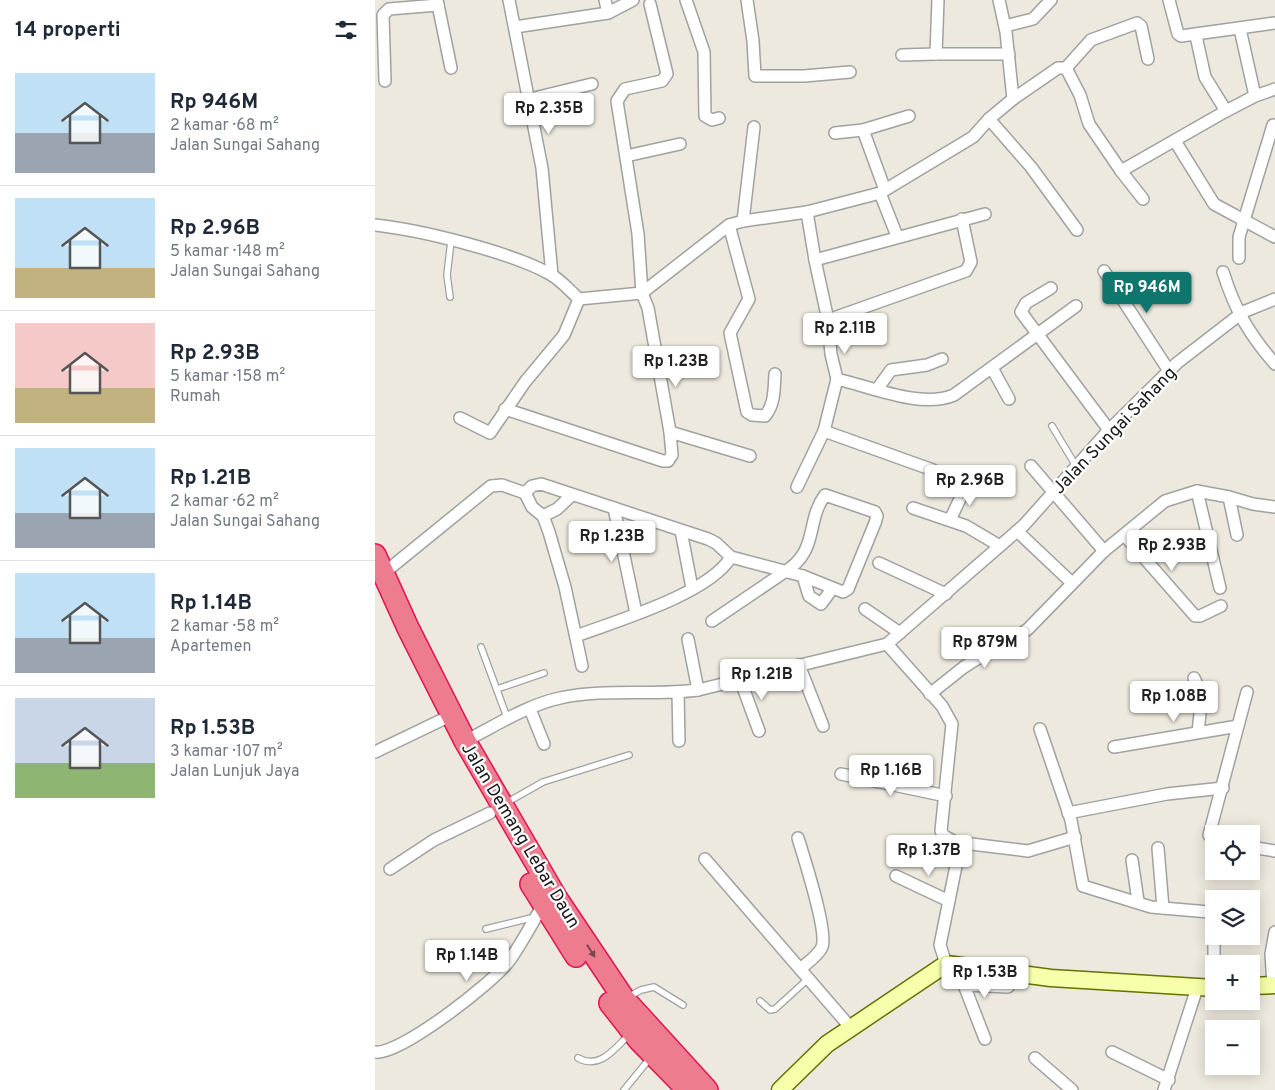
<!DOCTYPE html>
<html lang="id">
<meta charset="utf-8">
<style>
body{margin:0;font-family:Overpass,sans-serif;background:#f6f6f7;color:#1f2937;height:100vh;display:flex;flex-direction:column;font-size:19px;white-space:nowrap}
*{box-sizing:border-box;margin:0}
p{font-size:16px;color:#747a83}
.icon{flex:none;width:28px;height:28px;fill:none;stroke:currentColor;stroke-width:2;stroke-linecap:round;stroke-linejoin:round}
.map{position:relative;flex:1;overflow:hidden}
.panel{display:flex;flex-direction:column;background:#fff;width:375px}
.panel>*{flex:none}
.buttons{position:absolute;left:830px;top:825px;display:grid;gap:10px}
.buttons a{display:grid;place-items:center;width:55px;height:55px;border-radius:0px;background:#fff;box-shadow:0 2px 12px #0003;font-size:25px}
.price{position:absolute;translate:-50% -42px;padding:0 11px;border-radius:5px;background:#fff;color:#222;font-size:16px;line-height:32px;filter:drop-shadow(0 1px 2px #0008)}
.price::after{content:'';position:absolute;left:50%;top:30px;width:15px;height:11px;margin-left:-8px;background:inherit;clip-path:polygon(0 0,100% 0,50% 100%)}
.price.current{background:#0f766e;color:#fff}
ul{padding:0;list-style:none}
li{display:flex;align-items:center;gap:15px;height:125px;padding:0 15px}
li+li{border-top:1px solid #e0e1e3}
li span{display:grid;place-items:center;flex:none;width:140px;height:100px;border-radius:0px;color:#555}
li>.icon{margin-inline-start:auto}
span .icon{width:60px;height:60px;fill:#fffc;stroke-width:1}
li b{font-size:21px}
h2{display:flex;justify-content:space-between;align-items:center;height:60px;padding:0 15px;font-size:21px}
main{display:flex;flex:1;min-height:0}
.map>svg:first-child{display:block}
</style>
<main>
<section class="panel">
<h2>14 properti<svg class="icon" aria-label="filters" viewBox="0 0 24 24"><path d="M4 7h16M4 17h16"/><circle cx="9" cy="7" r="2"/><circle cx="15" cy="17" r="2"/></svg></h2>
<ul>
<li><span style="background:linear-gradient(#bfe0f5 60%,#9aa5b1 0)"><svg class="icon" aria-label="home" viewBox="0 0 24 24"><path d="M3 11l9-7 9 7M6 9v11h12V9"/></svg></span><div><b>Rp 946M</b><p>2 kamar · 68 m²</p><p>Jalan Sungai Sahang</p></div></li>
<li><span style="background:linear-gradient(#bfe0f5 70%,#c2b280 0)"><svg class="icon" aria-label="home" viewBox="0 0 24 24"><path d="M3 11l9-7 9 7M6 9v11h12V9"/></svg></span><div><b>Rp 2.96B</b><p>5 kamar · 148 m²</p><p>Jalan Sungai Sahang</p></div></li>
<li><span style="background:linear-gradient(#f6c9c9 65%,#c2b280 0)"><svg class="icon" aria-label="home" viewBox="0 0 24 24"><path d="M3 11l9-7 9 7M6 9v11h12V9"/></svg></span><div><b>Rp 2.93B</b><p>5 kamar · 158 m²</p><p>Rumah</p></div></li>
<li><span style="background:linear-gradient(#bfe0f5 65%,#9aa5b1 0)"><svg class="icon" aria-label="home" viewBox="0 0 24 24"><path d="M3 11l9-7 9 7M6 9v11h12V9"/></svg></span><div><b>Rp 1.21B</b><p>2 kamar · 62 m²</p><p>Jalan Sungai Sahang</p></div></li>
<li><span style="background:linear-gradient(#bfe0f5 65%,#9aa5b1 0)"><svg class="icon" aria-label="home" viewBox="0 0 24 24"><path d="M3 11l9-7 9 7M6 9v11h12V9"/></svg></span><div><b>Rp 1.14B</b><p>2 kamar · 58 m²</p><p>Apartemen</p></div></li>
<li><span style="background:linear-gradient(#c9d6e8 65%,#8fb573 0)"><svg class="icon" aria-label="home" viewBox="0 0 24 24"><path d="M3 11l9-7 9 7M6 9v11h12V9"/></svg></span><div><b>Rp 1.53B</b><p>3 kamar · 107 m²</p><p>Jalan Lunjuk Jaya</p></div></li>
</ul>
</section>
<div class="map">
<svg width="900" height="1090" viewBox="0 0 900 1090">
<rect width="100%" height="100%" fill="#ede9de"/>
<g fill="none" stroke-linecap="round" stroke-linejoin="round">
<!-- lane casing -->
<g stroke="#a1a1a1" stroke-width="8">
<g id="lane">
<path d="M 75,297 L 72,275 L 76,241"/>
<path d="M 677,426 L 701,466"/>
<path d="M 106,647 L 133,720"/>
<path d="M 122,689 L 169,673"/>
<path d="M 131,803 L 168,782 L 254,755"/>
<path d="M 111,929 L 160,917"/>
<path d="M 253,997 L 266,990 L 279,987 L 308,1005"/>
<path d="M 385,1001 L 395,1010 L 400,1009 L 433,979"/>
<path d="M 203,1058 C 225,1070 239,1049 254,1035"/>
<path d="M 249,1090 L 276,1057"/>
</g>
</g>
<!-- street casing -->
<g stroke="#a1a1a1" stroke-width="14">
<g id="street">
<path d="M 62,0 L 76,68"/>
<path d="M 134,0 L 167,168 L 177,275"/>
<path d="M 230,0 L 233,13"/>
<path d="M 311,0 L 329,52 L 330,116 L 337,120 L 344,118"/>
<path d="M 372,0 L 378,41 L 380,76 L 429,76 L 475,72"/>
<path d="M 563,0 L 561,54 L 634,54"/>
<path d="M 624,0 L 631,32 L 638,99"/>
<path d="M 794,0 L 803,34 L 806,36 L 900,23"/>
<path d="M 630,26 L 658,19 L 676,0"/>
<path d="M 140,27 L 233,13 L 258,0"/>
<path d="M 865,29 L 880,96"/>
<path d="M 821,36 L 830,77 L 851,111"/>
<path d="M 527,55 L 561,54"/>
<path d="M 691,68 L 716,40 L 762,23 L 766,26 L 773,59"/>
<path d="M 10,81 L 8,15 L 14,9 L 63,5"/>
<path d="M 155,99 L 217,84"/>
<path d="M 614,119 L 656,167 L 702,230"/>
<path d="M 460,133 L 488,130"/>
<path d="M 800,141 L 839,204 L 900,237"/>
<path d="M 251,156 L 305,144"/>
<path d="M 746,171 L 768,199"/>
<path d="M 510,190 L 488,130 L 534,116"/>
<path d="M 505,193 L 522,236"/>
<path d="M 368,221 L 379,127"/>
<path d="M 0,225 C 46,230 135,252 175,274 C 186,280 195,291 204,299 L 267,293 L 354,225 L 368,221 L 432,212 L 505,193 L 598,137 L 614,119 L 638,99 L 683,68 L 691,68 L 705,95 L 714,124 L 746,171 L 851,111 L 880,96 L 900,89"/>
<path d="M 354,225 L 374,299 L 355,333 L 372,412 L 377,415 L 390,416 C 400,404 399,389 400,374"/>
<path d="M 864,258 L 864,237 L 898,125"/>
<path d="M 440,260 L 610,214"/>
<path d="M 729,271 L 794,371"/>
<path d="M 848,272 C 860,310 874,334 900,364"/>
<path d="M 676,288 L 651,303 L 646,312 L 734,430"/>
<path d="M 453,320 L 591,271 L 596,262 L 587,219"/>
<path d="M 617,368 L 634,399"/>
<path d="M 462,379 C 496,387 547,409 579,395 L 701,306"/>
<path d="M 503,388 L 516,370 L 552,365 L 567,359"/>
<path d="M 130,409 L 288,461 L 293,461 L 297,455 L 295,432 L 273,308 L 267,293 L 263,234 L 242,101 L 250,89 L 287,81 L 292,74 L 275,4"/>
<path d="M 85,418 L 115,433 L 150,382 L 189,335 L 204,299"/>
<path d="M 449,431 L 558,470 L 565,480 L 588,491"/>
<path d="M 295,432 L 375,456"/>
<path d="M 656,466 L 729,551"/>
<path d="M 422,487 L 449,431 L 462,379 L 456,354 L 453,320 L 440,260 L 432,212"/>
<path d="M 822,491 L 845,588"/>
<path d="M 150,493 L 157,507 L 168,516 L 174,532 L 190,587 L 207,666"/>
<path d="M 854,497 L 862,535"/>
<path d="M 239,508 L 261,613"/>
<path d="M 538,508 L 591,526 L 625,546"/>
<path d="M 168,516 L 182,509 L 197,495"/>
<path d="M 575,520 L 593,482"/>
<path d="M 306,531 L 317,588"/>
<path d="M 642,531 L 697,583"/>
<path d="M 750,536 L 820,616 L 825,616 L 846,606"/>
<path d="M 504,563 L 571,594"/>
<path d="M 9,573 L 116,486 L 127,485 L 150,493 L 157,486 L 166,484 L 333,539 L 341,543 L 356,557 L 428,576 L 468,592 L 473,589 L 500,523 L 502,516 L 500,512 L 450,495 C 430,522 445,551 408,573 L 337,621"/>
<path d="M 428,576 L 434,596 L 446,604 L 457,589"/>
<path d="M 490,609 L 525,633"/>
<path d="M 201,636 C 241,621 334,594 356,557"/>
<path d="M 313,639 L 323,690"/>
<path d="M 512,644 L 567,706 L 577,724 L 566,831 L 569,836 L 580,842 L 581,866 L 565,945 L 571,964"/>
<path d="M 424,665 L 448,726"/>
<path d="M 819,678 L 827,695 L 823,732"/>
<path d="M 365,679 L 384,731"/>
<path d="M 303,692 L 304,741"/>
<path d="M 555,694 L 589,667 L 616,650 L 629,646 L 653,629 L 729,551 L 790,501 L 822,491 L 854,497 L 878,504 L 900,507"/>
<path d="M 155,709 L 169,744"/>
<path d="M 665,729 L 696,820 L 708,886 L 776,907 L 834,912 L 839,917"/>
<path d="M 90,741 C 120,726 152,705 185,698 C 230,688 277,696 323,690 L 512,644 L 649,525 L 734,430 L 802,363 L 868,312 L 900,299"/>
<path d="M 739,747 L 863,726"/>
<path d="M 0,752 L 77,715"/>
<path d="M 466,774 L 571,796"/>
<path d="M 693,813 L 792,794 L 848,788"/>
<path d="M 423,838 C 429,858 453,931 447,947 C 443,956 432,963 425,969"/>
<path d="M 839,840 L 834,835 L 872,692"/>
<path d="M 580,842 L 653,851 L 700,837"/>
<path d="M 876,847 L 900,851"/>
<path d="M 783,848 L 788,908"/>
<path d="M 330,859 L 476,1028"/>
<path d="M 757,860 L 763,901"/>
<path d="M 15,869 L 59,840 L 115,813"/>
<path d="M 521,876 L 574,901"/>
<path d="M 576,964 L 589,985 L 610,1039"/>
<path d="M 839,964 L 839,936"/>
<path d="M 589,985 L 633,987"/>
<path d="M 898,985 L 896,954 L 900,932"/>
<path d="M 839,988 L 839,973"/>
<path d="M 0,1052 C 24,1056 119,982 134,961 C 147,943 157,923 168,905"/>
<path d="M 737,1052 L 794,1080"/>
<path d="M 660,1058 L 697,1090"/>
<path d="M 789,1090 L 822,988"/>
</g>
</g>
<!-- secondary casing -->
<g stroke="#627300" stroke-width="19">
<g id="secondary">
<path d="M 876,986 L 900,985"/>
<path d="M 405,1090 L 452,1044 L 571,964 L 676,978 L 839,988"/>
</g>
</g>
<!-- highway casing -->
<g stroke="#e31453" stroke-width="24">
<g id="highway">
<path d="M 0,555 L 33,628 L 90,741 L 182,899 L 249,999 L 332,1090"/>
<path d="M 156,884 L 201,956"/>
<path d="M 235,1003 L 264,1040 L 309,1086"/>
</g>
</g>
<!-- lane -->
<use href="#lane" stroke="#fff" stroke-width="5.5"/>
<!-- street -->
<use href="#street" stroke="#fff" stroke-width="11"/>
<!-- secondary -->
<use href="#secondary" stroke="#f8ffab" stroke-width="16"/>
<!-- highway -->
<use href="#highway" stroke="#ed7d8e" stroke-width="21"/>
</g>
<!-- one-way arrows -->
<defs><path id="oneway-solid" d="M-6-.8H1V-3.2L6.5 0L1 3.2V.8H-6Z" transform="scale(1.25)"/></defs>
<use fill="#79474e" href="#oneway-solid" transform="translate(216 951) rotate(57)"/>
<g text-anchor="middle" stroke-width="4.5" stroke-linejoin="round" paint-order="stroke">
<!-- street labels -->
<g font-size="18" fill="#1a1a1a" stroke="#fff">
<text transform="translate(739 430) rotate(-46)" y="6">Jalan Sungai Sahang</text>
<text transform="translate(146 835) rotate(59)" y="6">Jalan Demang Lebar Daun</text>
</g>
</g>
</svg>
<div class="buttons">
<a><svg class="icon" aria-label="locate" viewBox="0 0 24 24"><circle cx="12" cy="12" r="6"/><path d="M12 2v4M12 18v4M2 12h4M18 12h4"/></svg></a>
<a><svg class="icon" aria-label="layers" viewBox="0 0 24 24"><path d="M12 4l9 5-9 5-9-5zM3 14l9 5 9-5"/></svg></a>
<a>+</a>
<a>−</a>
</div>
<b class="price" style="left:174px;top:135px">Rp 2.35B</b>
<b class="price current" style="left:772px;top:314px">Rp 946M</b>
<b class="price" style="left:470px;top:355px">Rp 2.11B</b>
<b class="price" style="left:301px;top:388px">Rp 1.23B</b>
<b class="price" style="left:595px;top:507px">Rp 2.96B</b>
<b class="price" style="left:237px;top:563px">Rp 1.23B</b>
<b class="price" style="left:797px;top:572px">Rp 2.93B</b>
<b class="price" style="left:610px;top:669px">Rp 879M</b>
<b class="price" style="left:387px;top:701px">Rp 1.21B</b>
<b class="price" style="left:799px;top:723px">Rp 1.08B</b>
<b class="price" style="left:516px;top:797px">Rp 1.16B</b>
<b class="price" style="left:554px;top:877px">Rp 1.37B</b>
<b class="price" style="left:92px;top:982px">Rp 1.14B</b>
<b class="price" style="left:610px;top:999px">Rp 1.53B</b>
</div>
</main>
